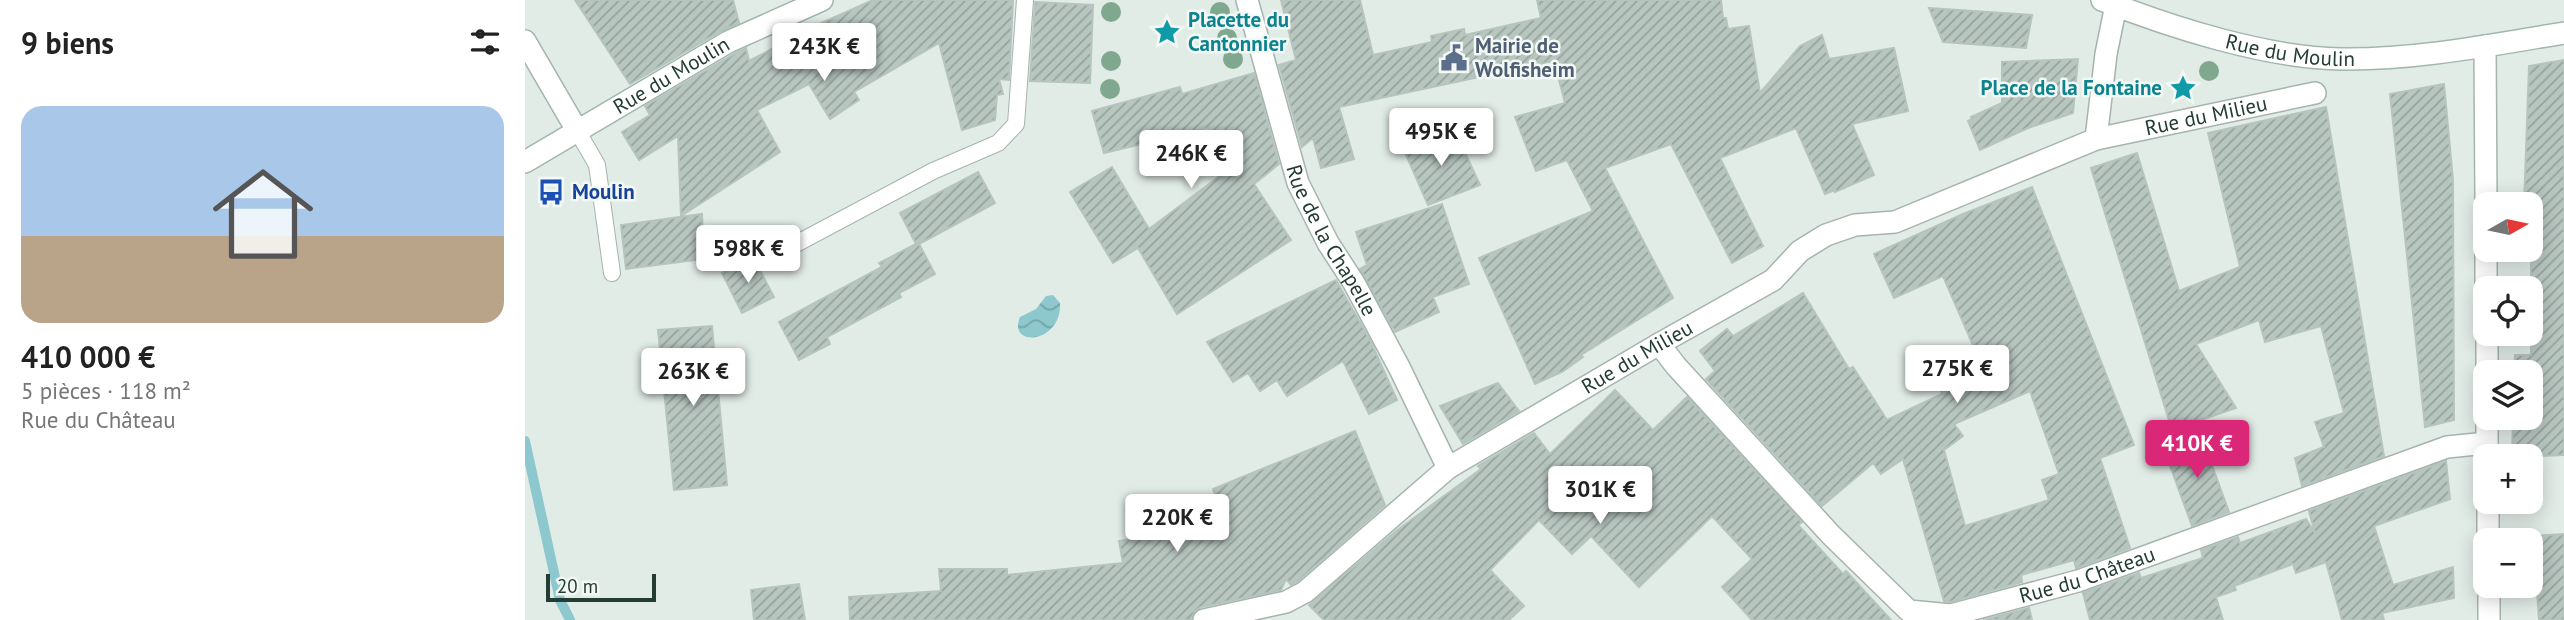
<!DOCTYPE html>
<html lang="fr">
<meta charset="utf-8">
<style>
body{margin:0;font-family:"PT Sans",sans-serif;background:#f2f2f2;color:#222;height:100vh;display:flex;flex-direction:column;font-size:26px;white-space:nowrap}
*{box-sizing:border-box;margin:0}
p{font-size:23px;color:#767676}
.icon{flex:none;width:38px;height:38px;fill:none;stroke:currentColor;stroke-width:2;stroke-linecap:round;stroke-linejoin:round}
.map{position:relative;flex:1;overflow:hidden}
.panel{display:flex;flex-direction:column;background:#fff;width:525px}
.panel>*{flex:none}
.needle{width:46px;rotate:81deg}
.tools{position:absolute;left:1948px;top:192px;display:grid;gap:14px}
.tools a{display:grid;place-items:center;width:70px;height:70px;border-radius:14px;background:#fff;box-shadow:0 4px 18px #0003;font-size:35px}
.scale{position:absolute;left:21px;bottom:18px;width:110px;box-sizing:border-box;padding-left:7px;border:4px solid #233c34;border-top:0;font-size:19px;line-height:24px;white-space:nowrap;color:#233c34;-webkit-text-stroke:5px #f3f8f5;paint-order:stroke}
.price{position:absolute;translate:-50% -60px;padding:0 16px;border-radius:7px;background:#fff;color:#222;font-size:23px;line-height:46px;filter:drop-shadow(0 2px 4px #0008)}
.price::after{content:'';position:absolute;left:50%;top:42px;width:21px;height:16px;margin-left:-10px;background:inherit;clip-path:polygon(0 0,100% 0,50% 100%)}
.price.selected{background:#db2777;color:#fff}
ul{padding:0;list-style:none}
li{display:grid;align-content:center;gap:14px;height:371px;padding:0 21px}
li span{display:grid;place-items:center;height:217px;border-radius:21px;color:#555}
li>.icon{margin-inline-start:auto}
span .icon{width:126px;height:126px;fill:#fffc;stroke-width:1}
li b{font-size:30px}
h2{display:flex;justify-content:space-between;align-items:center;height:84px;padding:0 21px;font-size:30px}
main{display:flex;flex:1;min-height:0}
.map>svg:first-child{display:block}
</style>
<main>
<section class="panel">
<h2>9 biens<svg class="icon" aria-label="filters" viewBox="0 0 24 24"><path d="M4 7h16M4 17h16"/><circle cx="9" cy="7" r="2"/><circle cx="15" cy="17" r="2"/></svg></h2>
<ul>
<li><span style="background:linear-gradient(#a9c7e8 60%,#b9a48a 0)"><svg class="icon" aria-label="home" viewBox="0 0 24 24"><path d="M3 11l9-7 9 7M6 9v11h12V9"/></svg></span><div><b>410 000 €</b><p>5 pièces · 118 m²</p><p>Rue du Château</p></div></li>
</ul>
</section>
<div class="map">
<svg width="2039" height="620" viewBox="0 0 2039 620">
<defs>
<pattern id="water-waves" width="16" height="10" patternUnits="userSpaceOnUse" patternTransform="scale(1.75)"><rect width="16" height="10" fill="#8dc8ce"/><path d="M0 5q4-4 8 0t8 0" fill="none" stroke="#73a4a8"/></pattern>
<pattern id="building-hatch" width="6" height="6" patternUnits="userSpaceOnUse" patternTransform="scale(1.75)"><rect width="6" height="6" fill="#b8c6c0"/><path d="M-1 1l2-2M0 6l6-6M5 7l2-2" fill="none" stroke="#95a29d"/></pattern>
</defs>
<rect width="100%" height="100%" fill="#e2ece7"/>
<!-- water -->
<path fill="url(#water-waves)" d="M 528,295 L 535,303 C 537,344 482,348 495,317 L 511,309 L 521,296 Z"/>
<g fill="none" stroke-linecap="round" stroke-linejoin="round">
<!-- stream -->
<path stroke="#8dc8ce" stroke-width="10" d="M 0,441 L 35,600 L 45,620"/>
</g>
<!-- building -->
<g fill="url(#building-hatch)" stroke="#b5c5bd" stroke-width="2" fill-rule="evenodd">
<path d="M 50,0 L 208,0 L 214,23 L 196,31 L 105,84 Z"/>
<path d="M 348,0 L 488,0 L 484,80 L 474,79 L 478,94 L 472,95 L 470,120 L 437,130 L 414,43 L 329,92 L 334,100 L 305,119 L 284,84 L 232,110 L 255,152 L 156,216 L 153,136 L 114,160 L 97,132 L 125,115 L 120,106 L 209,54 L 221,48 L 224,61 L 290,26 Z"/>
<path d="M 756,0 L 835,0 L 848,55 L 907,42 L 906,36 L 939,29 L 940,35 L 1016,18 L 1012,0 L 1196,0 L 1198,18 L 1201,18 L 1203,29 L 1224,26 L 1235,93 L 1275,46 L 1297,35 L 1304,59 L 1369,48 L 1383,111 L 1327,124 L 1349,175 L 1310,192 L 1310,190 L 1300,194 L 1271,128 L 1195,158 L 1238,246 L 1207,263 L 1146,144 L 1080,168 L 1148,298 L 1056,355 L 1058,357 L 1037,372 L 1010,384 L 954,258 L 1068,211 L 1042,160 L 1011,171 L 990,117 L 1040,103 L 1029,61 L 814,107 L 829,159 L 796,168 L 788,138 L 777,147 L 754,65 L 771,60 Z"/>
<path d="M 510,2 L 568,5 L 565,83 L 505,81 Z"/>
<path d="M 1404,8 L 1507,15 L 1501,48 L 1418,42 Z"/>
<path d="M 1553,59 L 1548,113 L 1503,128 L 1455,150 L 1443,121 L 1447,119 L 1446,117 L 1477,103 L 1477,62 Z"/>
<path d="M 2039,60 L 2039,455 L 1987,457 L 1988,418 L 2006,418 L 2006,373 L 1989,371 L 1990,355 L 2006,355 L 2006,205 L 1999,205 L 2004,66 Z"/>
<path d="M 729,73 L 754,164 L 729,184 L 766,240 L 652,314 L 613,248 L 588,263 L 545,192 L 587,167 L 624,229 L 696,175 L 684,128 L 579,153 L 567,111 L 655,87 L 657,94 Z"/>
<path d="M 1919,84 L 1928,180 L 1929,420 L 1900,427 L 1865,94 Z"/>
<path d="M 1801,107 L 1859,456 L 1777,486 L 1770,458 L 1799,447 L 1790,422 L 1819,413 L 1796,326 L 1740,342 L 1734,320 L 1671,344 L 1711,408 L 1647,430 L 1566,168 L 1612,153 L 1654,291 L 1715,267 L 1683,133 Z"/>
<path d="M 931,133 L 955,185 L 903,205 L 878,148 Z"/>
<path d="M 453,172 L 470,203 L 394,244 L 410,274 L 374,293 L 376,297 L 302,337 L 305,344 L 274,360 L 254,322 L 357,267 L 354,263 L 391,244 L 375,213 Z"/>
<path d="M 1507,187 L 1609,445 L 1575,458 L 1605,548 L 1551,568 L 1549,560 L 1496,575 L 1497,582 L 1425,602 L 1419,601 L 1378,459 L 1356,474 L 1348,463 L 1297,506 L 1181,379 L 1190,371 L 1175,351 L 1202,329 L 1208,336 L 1278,293 L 1324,369 L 1328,367 L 1362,420 L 1417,394 L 1414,385 L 1457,366 L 1418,276 L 1369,298 L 1349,254 L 1438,214 ZM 1505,391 L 1534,474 L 1517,480 L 1524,500 L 1440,526 L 1419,450 L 1438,436 L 1429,424 Z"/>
<path d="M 917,204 L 944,284 L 908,297 L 914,312 L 870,332 L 835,269 L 842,265 L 831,232 Z"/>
<path d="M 177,214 L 179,259 L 101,269 L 96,225 Z"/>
<path d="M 228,257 L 249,297 L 217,313 L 197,273 Z"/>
<path d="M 811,280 L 846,342 L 872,400 L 844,414 L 818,361 L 762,396 L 752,380 L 735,391 L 723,373 L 708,382 L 682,342 Z"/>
<path d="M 187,326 L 202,485 L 149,490 L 133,330 Z"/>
<path d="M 973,383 L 994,411 L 938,444 L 915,406 Z"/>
<path d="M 1090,390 L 1128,430 L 1162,397 L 1277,522 L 1273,525 L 1318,574 L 1321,571 L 1366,620 L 1227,620 L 1197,587 L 1227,559 L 1187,516 L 1114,587 L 1066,536 L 1047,554 L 1014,520 L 965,570 L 999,606 L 984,620 L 799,620 L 784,605 L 871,531 L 956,469 L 953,466 L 1009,433 L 1025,454 Z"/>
<path d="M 830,431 L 860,505 L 773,581 L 766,585 L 761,579 L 756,590 L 676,607 L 670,611 L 666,620 L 325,620 L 324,597 L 416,591 L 414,569 L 482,569 L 482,575 L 598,563 L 594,541 L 613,538 L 616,530 L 626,525 L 698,515 L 688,489 Z"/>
<path d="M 1676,435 L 1704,512 L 1667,526 L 1639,449 Z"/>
<path d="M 1921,461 L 1925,499 L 1849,526 L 1868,585 L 1928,567 L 1929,598 L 1857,613 L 1859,620 L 1817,620 L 1801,562 L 1771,573 L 1768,564 L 1709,586 L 1711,590 L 1691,597 L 1698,620 L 1565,620 L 1558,593 L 1614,573 L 1616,578 L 1678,558 L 1676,550 L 1713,537 L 1715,543 L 1781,519 L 1790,533 L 1784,511 Z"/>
<path d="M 2039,534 L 2039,620 L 2014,620 L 2008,536 Z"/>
<path d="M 274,584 L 280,620 L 229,620 L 226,590 Z"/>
<path d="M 1504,608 L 1507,620 L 1458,620 Z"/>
</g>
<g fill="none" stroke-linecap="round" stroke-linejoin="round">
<!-- service casing -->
<g stroke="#a5b4ae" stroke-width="18">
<g id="service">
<path d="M 53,132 L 72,165 L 87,273"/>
<path d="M 267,246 L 408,171 L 473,143 L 491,124 L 500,0"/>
</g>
</g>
<!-- minor casing -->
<g stroke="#a5b4ae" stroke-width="24">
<g id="minor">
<path id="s1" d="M 722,0 L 773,183 L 803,243 L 829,283 L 875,369 L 923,468"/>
<path d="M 0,41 L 53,132"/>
<path d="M 1571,139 L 1581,54 L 1592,0"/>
<path id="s2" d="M 1134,344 L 1151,366 L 1306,535 L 1384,611 L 1426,615 L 1553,581 L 1922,447 L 1962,443"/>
<path id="s3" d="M 679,620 L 761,602 L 780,592 L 923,468 L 1134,344 L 1248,280 L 1275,251 L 1301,235 L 1330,225 L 1370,222 L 1571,139 L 1790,93"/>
</g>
</g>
<!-- tertiary casing -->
<g stroke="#a5b4ae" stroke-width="24">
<g id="tertiary">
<path d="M 1960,46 L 1961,205"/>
<path d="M 1961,250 L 1961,289"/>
<path d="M 1962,334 L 1962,373"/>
<path d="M 1962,418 L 1962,457"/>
<path d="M 1963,502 L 1963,541"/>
<path d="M 1964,586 L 1964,620"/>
</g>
</g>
<!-- secondary casing -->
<g stroke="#a1b7ae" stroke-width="24">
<g id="secondary">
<path id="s4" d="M 1577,0 C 1645,27 1742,58 1816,59 C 1891,60 1965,45 2039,33"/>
<path id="s5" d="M 0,162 L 203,42 L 297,0"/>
</g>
</g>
<!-- service -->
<use href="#service" stroke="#fff" stroke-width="16"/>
<!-- minor -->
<use href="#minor" stroke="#fff" stroke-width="21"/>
<!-- tertiary -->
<use href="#tertiary" stroke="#fff" stroke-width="21"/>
<!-- secondary -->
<use href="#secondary" stroke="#fff" stroke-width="21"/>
</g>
<!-- trees -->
<g fill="#80a88e">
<circle cx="586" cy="12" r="10"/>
<circle cx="695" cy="12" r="10"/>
<circle cx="702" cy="38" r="10"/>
<circle cx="708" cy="59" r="10"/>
<circle cx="586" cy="61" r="10"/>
<circle cx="1684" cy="71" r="10"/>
<circle cx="585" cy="89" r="10"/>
</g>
<!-- icons -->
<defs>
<g id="sight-bare" transform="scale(2.1)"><path d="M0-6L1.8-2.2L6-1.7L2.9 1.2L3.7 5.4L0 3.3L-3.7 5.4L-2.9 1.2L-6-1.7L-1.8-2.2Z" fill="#0f9aa8" stroke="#f3f8f5" stroke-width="2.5" paint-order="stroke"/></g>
<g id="civic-bare" transform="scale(2.1)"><path d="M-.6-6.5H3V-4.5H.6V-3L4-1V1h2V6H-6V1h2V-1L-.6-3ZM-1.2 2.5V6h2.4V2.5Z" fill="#5c6f8a" stroke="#f3f8f5" stroke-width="2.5" paint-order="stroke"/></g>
<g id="bus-bare" transform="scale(2.1)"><path d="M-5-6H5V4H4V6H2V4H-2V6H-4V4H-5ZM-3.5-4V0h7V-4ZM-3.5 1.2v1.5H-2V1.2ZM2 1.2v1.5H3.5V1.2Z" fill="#1a4fb4" stroke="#f3f8f5" stroke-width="2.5" paint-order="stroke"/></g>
</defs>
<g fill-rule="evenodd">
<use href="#sight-bare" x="642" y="32"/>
<use href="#civic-bare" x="929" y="58"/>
<use href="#sight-bare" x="1658" y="88"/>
<use href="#bus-bare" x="26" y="192"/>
</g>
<g text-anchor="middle" stroke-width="5" stroke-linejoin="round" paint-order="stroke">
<!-- culture labels -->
<g font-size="21" font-weight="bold" fill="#0d838f" stroke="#f3f8f5" text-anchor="start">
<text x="663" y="27">Placette du<tspan x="663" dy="24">Cantonnier</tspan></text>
<text x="1637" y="95" text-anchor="end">Place de la Fontaine</text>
</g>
<!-- service labels -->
<g font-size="21" font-weight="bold" fill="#4e5e75" stroke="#f3f8f5" text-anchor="start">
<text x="950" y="53">Mairie de<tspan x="950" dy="24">Wolfisheim</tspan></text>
</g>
<!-- street labels -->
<g font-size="21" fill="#233c34" stroke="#f3f8f5">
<text dy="7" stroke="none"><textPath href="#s4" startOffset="196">Rue du Moulin</textPath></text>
<text dy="7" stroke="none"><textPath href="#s5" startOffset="170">Rue du Moulin</textPath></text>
<text dy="7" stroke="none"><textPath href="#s3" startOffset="1141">Rue du Milieu</textPath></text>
<text dy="7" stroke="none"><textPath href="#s1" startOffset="256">Rue de la Chapelle</textPath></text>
<text dy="7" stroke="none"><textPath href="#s3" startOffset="514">Rue du Milieu</textPath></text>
<text dy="7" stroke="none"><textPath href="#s2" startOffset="550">Rue du Château</textPath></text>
</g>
<!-- transit labels -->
<g font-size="21" font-weight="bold" fill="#164399" stroke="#f3f8f5" text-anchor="start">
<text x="47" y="199">Moulin</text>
</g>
</g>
</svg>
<div class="tools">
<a><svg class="needle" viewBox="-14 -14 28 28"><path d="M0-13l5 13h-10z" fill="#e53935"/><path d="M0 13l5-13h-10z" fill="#767676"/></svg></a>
<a><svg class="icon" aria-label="locate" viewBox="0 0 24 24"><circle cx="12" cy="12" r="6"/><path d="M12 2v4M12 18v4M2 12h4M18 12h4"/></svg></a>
<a><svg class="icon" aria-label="layers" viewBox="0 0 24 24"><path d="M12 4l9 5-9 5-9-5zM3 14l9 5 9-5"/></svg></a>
<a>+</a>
<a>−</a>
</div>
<div class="scale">20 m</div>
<b class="price" style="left:299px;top:83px">243K €</b>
<b class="price" style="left:916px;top:168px">495K €</b>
<b class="price" style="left:666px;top:190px">246K €</b>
<b class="price" style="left:223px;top:285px">598K €</b>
<b class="price" style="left:1432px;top:405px">275K €</b>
<b class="price" style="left:168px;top:408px">263K €</b>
<b class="price selected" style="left:1672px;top:480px">410K €</b>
<b class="price" style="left:1075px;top:526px">301K €</b>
<b class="price" style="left:652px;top:554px">220K €</b>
</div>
</main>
